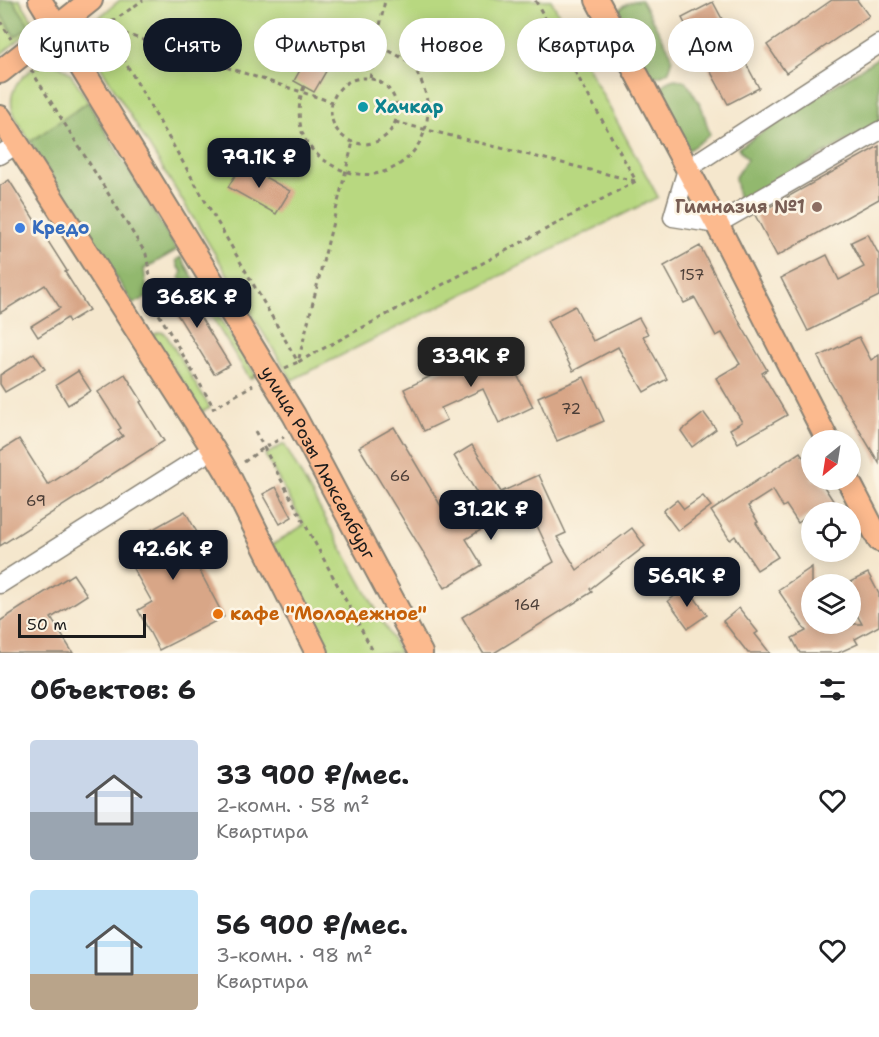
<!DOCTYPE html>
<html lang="ru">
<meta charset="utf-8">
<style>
body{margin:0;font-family:"Shantell Sans",sans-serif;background:#f6f6f6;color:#202124;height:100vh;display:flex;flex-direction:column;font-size:22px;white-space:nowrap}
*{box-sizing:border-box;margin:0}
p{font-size:20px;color:#757577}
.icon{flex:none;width:33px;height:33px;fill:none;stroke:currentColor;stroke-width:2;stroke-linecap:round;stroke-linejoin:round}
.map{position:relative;height:653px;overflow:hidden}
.side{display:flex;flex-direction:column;background:#fff;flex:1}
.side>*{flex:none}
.banner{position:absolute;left:18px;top:18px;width:843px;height:54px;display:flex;gap:12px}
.needle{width:39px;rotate:210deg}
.buttons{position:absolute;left:801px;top:430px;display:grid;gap:12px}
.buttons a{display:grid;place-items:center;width:60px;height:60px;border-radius:50%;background:#fff;box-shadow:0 3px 15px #0003;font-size:30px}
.scale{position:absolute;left:18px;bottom:15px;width:128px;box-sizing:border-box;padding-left:6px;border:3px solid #1c1c1c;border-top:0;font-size:16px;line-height:21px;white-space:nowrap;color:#1c1c1c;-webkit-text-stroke:4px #fcf5e5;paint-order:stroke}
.price{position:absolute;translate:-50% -51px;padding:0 14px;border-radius:12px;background:#111827;color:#fff;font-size:20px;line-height:39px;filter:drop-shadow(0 2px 3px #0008)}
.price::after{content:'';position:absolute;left:50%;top:36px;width:18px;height:14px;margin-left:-9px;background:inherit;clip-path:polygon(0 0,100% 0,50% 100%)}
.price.selected{background:#222;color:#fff}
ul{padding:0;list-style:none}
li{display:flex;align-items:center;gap:18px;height:150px;padding:0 30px}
li span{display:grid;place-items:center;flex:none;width:168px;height:120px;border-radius:6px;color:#555}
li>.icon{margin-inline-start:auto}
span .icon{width:72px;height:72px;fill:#fffc;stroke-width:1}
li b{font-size:26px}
h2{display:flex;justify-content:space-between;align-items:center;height:72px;padding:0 30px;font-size:26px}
.tag{padding:0 21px;border-radius:27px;background:#fff;box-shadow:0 3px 15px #0003;font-size:21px;line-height:54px}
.tag.selected{background:#111827;color:#fff}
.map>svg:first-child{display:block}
</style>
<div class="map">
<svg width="879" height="653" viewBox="0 0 879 653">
<rect width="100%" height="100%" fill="#fcf5e5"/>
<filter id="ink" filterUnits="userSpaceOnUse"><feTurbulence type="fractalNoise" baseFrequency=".0167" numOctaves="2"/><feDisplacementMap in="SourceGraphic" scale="12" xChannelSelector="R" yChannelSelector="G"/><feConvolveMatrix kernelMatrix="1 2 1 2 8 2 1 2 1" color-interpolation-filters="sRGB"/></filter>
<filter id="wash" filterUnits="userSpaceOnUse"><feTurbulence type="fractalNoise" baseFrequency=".008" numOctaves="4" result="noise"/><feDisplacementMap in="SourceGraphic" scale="24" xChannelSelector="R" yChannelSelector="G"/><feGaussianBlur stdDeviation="1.35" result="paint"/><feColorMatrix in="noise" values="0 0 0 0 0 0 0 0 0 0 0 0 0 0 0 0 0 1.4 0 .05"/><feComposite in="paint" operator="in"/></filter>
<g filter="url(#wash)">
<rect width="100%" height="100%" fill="#f5e7cd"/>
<!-- green -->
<g fill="#b8d880" stroke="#6a7a4e" stroke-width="1.5">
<path d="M 0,0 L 20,0 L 36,26 L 0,55 Z"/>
<path d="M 120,0 L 551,0 L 658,197 L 292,380 L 80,33 Z"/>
<path d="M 49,63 C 70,64 78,86 88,102 L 30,142 C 24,131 15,120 12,108 C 8,86 29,66 49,63 Z"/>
<path d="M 212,306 L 256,376 L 255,376 L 250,379 L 210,314 Z"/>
<path d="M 160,332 L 165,333 L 210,408 L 202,412 L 152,335 Z"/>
<path d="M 284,444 L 400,653 L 326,653 L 270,546 L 304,525 L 265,455 Z"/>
</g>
<!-- forest -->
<g fill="#92b86e" stroke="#576a45" stroke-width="1.5">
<path d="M 0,0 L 13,0 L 30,26 L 15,37 L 0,13 Z"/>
<path d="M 641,0 L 671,53 L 672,62 L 669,71 C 661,76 654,79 646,73 L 617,18 C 618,5 629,1 641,0 Z"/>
<path d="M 879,57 L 879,122 L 739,203 L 735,177 L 747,159 L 738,148 Z"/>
<path d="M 675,79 L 686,81 L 702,108 L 710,135 L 687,151 L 659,99 C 659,87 663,82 675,79 Z"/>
<path d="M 88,102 L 177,250 L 144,269 L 148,297 L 133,304 L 30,142 Z"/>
<path d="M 181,257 L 204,296 L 196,300 C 187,297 187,285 180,278 L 182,271 L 178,267 L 176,260 Z"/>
</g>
<g id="blocks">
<!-- building -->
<g fill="#d8a687">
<path d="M 832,0 L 857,0 L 869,16 L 786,73 L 767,45 Z"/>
<path d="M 713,2 L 759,88 L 728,104 L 682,18 Z"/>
<path d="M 309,54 L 329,66 L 314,92 L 294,81 Z"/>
<path d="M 879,146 L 879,199 L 777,256 L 755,215 Z"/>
<path d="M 242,164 L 290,191 L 276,214 L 228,187 Z"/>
<path d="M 9,180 L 67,271 L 65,272 L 89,310 L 69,322 L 67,318 L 38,337 L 31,326 L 60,308 L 45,285 L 0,313 L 0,186 Z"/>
<path d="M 868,234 L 879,255 L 879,296 L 808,331 L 781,278 L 827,255 L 839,280 L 864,267 L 851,242 Z"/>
<path d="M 700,246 L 740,323 L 767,370 L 762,373 L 787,415 L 738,443 L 730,429 L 742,422 L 716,378 L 740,364 L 722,333 L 716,336 L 695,298 L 684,303 L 664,266 Z"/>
<path d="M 180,284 L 230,365 L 214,374 L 164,293 Z"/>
<path d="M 575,306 L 593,341 L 639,318 L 648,334 L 643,336 L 667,379 L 644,392 L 618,347 L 573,371 L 547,321 Z"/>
<path d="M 859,337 L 871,360 L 879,355 L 879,463 L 831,383 L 818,357 Z"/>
<path d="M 501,342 L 533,407 L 499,423 L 483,389 L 441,408 L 447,420 L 424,431 L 404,389 Z"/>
<path d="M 34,353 L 45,369 L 5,392 L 0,384 L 0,375 Z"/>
<path d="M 78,371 L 91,391 L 68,405 L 56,385 Z"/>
<path d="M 125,374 L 142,401 L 140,402 L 164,441 L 0,546 L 0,451 L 19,439 L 48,485 L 123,436 L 118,430 L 121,428 L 98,392 Z"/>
<path d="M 584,377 L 604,421 L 557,441 L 538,397 Z"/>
<path d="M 704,413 L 716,429 L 692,447 L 681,431 Z"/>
<path d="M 394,427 L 451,523 L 483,503 L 454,456 L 472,445 L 501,492 L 539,475 L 566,533 L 557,537 L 577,570 L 632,528 L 645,546 L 590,589 L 592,592 L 494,653 L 483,653 L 462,617 L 554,562 L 526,502 L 466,539 L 482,565 L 445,588 L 359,447 Z"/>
<path d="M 800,452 L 812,470 L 812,480 L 818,480 L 823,485 L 841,513 L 812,513 L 798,523 L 786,505 L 783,507 L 773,490 L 748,506 L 758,522 L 756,523 L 778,557 L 757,570 L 735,536 L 730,540 L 711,511 Z"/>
<path d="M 276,487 L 292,517 L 280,524 L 263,494 Z"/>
<path d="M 703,496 L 711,506 L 678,531 L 663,511 L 677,500 L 684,509 Z"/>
<path d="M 185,511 L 208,552 L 194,560 L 224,617 L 159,650 L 138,610 L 152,602 L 121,547 Z"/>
<path d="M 812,567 L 812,624 L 862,624 L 850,602 L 850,582 L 868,573 L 879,594 L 879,626 L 855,639 L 858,644 L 838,653 L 800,653 L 792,638 L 806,631 L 778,590 Z"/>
<path d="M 73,574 L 87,595 L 51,618 L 73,653 L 0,653 L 0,621 Z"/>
<path d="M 687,587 L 707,615 L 688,628 L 668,601 Z"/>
<path d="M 739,608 L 758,632 L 755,634 L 770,653 L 748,653 L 723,621 Z"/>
</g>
</g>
</g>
<g filter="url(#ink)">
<use href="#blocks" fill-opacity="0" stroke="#888274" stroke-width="1.5"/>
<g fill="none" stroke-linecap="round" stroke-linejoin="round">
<!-- minor casing -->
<g stroke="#888274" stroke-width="21">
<g id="minor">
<path d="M 879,44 L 687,169 L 673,217 L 717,224 L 879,131"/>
<path d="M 0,155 L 17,144"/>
<path d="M 0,584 L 213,449"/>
</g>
</g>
<!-- major casing -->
<g stroke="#888274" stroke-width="26">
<g id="major">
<path id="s1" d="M 40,0 L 294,415 L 421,653"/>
<path d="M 597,0 L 717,224 L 828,441"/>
<path d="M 0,72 L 91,0"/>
<path d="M 0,117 L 213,449 L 228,474 L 317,653"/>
<path d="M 848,480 L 879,540"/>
</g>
</g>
<!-- path -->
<g stroke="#888274" stroke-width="3" stroke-dasharray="4.5 4.5" stroke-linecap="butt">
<path d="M 0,21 L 11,39"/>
<path d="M 105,27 L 298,362 L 636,181 L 535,0"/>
<path d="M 105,27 L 143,0"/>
<path d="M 107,28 L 332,102"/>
<path d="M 31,70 L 146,254 L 156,309 L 214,408"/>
<path d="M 370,78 L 385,0"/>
<circle cx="364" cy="111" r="33"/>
<path d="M 304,87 C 298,100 298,118 302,132 C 306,144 314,153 324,160 C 389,207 460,131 412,66 C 409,61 402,58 397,55 C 372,40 343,41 322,62"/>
<path d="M 395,122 L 635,181"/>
<path d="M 285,368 L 298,362 L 353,142"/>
<path d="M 212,409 L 253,385"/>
<path d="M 255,431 L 374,653"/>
<path d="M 244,462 L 265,447 L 284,437"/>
</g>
<!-- minor -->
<use href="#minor" stroke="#fff" stroke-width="18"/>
<!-- major -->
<use href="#major" stroke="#fcba8e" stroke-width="22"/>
</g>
</g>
<!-- markers -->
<circle fill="#0f9aa8" stroke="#fcf5e5" stroke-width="2" cx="363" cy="107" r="6"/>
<circle fill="#8d6e63" stroke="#fcf5e5" stroke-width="2" cx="817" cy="207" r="6"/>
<circle fill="#3f7fe0" stroke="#fcf5e5" stroke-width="2" cx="20" cy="228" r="6"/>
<circle fill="#e8710a" stroke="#fcf5e5" stroke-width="2" cx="218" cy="614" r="6"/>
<g text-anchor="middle" stroke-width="5" stroke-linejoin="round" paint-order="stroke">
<!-- number labels -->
<g font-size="15" fill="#4b3e37">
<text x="692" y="280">157</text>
<text x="571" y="414">72</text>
<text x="400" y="481">66</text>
<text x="36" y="506">69</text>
<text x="527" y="610">164</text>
</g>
<!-- culture labels -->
<g font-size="18" font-weight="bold" fill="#0d838f" stroke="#fcf5e5" text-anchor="start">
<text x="375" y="113">Хачкар</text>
</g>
<!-- education labels -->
<g font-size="18" font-weight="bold" fill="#785e54" stroke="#fcf5e5" text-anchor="end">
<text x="805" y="213">Гимназия №1</text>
</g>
<!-- shop labels -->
<g font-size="18" font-weight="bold" fill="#366cbe" stroke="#fcf5e5" text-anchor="start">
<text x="32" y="234">Кредо</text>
</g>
<!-- street labels -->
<g font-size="18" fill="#1c1c1c" stroke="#fcf5e5">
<text dy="6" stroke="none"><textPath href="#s1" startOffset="540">улица Розы Люксембург</textPath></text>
</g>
<!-- food labels -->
<g font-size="18" font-weight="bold" fill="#c56008" stroke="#fcf5e5" text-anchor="start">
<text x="230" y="620">кафе "Молодежное"</text>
</g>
</g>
</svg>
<div class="buttons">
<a><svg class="needle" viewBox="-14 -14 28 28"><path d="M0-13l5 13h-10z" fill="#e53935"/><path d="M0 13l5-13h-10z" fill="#757577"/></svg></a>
<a><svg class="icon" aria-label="locate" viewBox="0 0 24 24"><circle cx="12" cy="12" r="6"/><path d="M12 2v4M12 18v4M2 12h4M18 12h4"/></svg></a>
<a><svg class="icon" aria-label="layers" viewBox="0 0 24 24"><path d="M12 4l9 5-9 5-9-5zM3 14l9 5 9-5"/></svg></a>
</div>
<div class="scale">50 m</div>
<b class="price" style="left:259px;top:189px">79.1K ₽</b>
<b class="price" style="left:197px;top:329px">36.8K ₽</b>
<b class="price selected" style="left:471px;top:388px">33.9K ₽</b>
<b class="price" style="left:491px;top:541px">31.2K ₽</b>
<b class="price" style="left:173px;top:581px">42.6K ₽</b>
<b class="price" style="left:687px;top:608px">56.9K ₽</b>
<div class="banner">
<a class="tag">Купить</a>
<a class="tag selected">Снять</a>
<a class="tag">Фильтры</a>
<a class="tag">Новое</a>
<a class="tag">Квартира</a>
<a class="tag">Дом</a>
</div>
</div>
<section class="side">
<h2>Объектов: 6<svg class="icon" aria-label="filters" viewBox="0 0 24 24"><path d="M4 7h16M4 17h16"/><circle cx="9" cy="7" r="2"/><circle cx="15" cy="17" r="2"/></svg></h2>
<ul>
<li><span style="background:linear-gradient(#c9d6e8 60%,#9aa5b1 0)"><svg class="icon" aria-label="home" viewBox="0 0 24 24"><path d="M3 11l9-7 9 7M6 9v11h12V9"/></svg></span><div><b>33 900 ₽/мес.</b><p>2-комн. · 58 m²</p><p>Квартира</p></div><svg class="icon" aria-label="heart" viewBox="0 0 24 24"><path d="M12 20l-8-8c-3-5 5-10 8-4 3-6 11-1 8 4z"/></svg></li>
<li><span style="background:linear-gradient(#bfe0f5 70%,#b9a48a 0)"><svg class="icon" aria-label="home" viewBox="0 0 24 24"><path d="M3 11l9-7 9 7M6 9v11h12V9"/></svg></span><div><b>56 900 ₽/мес.</b><p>3-комн. · 98 m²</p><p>Квартира</p></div><svg class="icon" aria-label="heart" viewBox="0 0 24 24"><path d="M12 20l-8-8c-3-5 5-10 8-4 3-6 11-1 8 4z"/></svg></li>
</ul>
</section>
